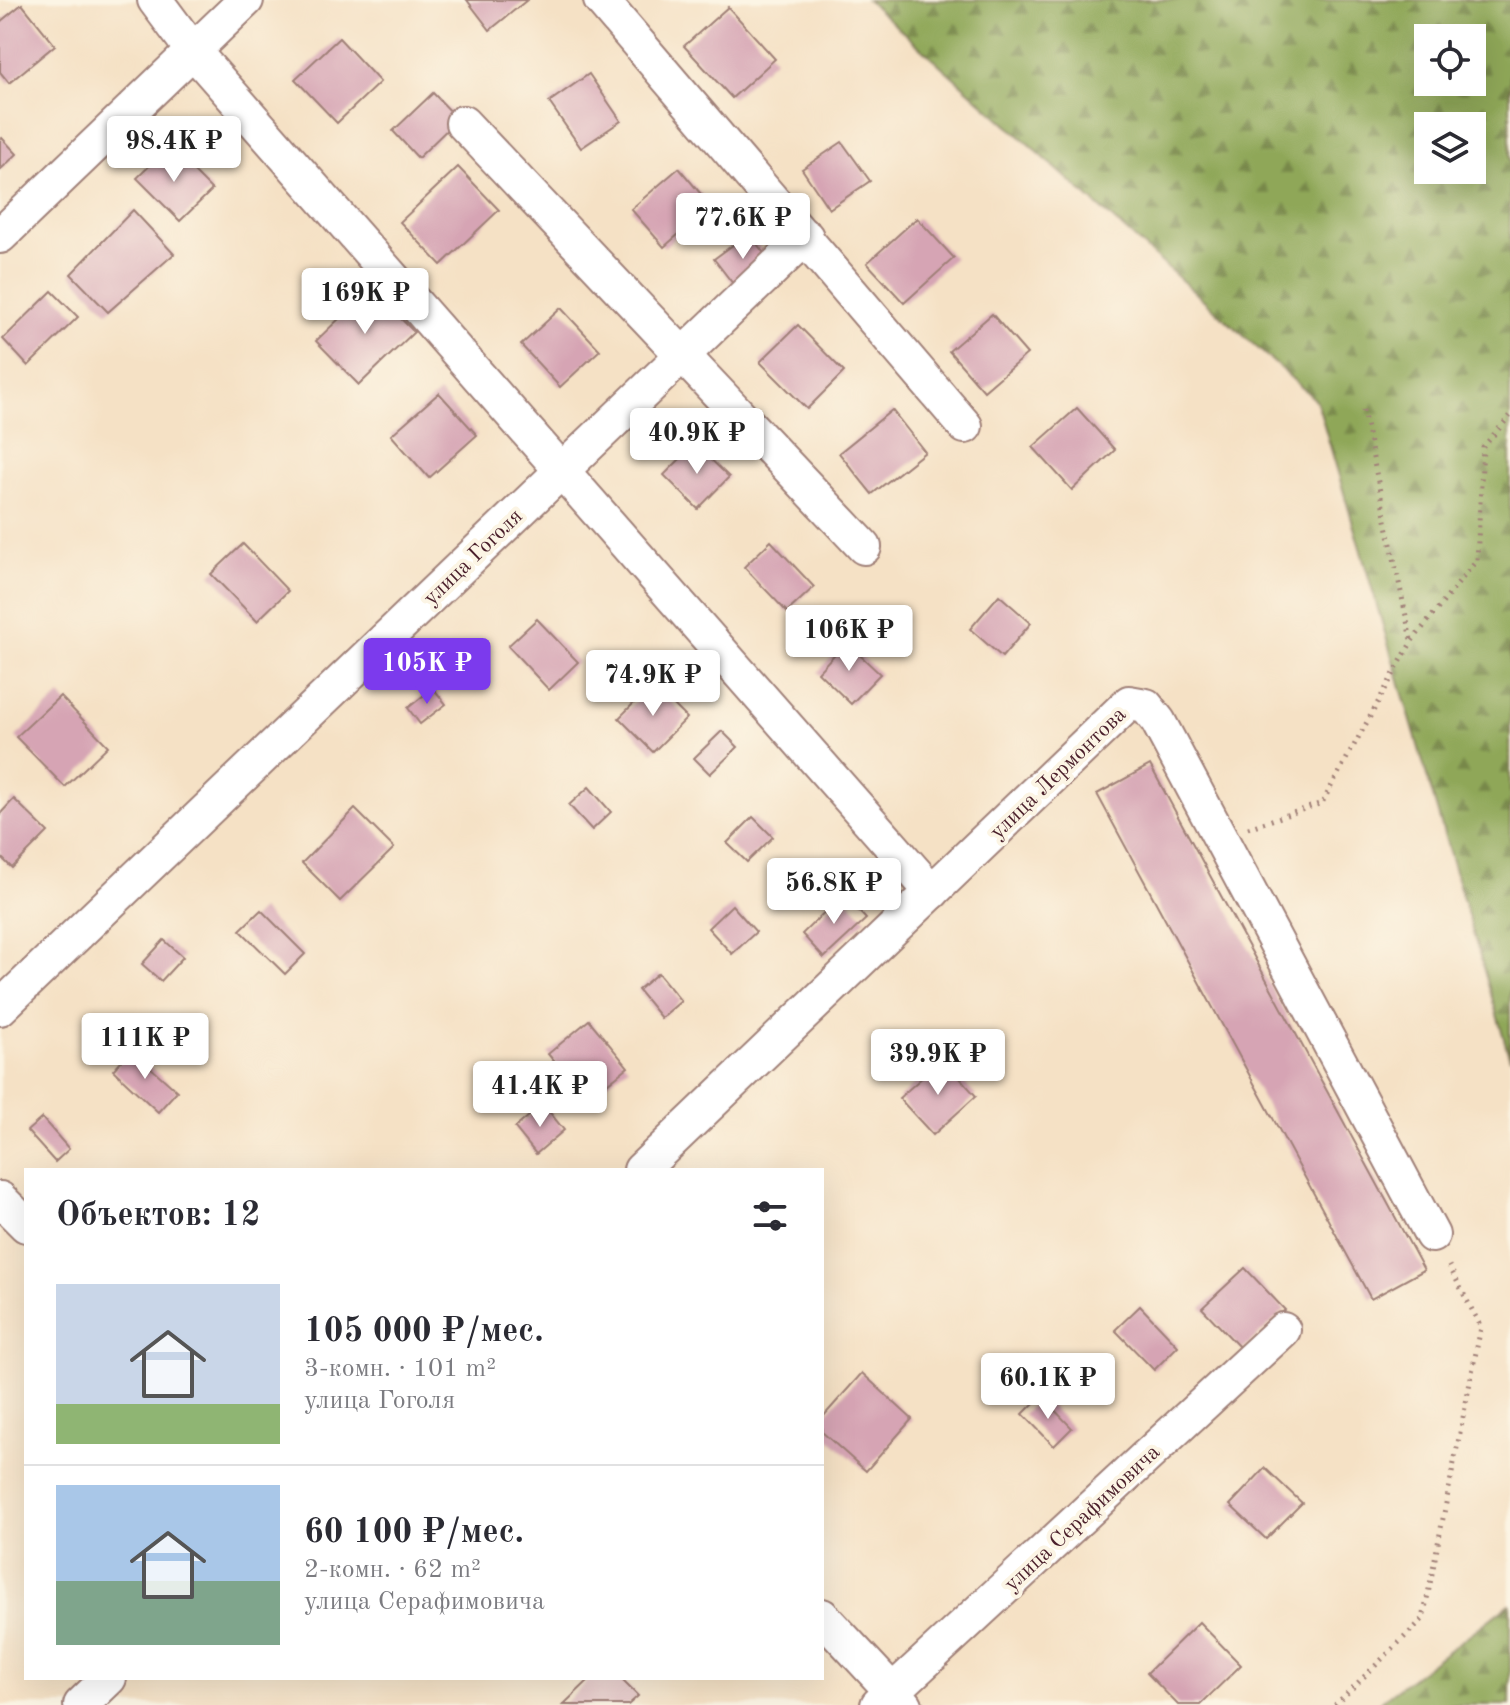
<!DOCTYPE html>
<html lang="ru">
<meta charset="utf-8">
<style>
body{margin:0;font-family:"Old Standard TT",serif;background:#f2f2f3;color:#2b2b33;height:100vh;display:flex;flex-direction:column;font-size:30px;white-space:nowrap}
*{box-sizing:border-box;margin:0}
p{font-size:26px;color:#7c7c81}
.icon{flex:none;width:44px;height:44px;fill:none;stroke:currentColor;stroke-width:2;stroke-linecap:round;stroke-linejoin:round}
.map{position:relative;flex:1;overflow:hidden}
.details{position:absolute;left:24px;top:1168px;width:800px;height:512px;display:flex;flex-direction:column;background:#fff;border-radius:0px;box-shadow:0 8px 32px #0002}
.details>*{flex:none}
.controls{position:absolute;left:1414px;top:24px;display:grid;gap:16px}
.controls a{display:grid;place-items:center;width:72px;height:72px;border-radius:0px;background:#fff;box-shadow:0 8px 32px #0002;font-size:40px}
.price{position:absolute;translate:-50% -68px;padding:0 18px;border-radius:8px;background:#fff;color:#222;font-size:26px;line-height:52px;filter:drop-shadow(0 2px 4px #0008)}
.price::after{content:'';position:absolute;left:50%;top:48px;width:24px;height:18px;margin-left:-12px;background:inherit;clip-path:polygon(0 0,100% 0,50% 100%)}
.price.current{background:#7c3aed;color:#fff}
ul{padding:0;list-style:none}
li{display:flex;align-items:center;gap:24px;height:200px;padding:0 32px}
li+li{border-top:2px solid #e1e1e2}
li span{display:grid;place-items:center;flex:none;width:224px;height:160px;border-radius:0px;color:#555}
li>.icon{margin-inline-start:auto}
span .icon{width:96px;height:96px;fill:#fffc;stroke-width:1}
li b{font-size:34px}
h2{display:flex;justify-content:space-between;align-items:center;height:96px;padding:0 32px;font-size:34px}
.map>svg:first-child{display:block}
</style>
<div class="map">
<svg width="1510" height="1705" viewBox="0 0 1510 1705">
<defs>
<pattern id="forest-firs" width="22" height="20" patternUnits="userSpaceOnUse" patternTransform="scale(2)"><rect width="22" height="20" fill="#8fa759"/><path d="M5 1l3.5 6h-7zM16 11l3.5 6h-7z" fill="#77874a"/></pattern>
</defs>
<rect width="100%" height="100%" fill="#fcf5e5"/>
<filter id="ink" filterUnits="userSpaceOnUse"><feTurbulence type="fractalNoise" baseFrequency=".0125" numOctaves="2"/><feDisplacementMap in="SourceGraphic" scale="16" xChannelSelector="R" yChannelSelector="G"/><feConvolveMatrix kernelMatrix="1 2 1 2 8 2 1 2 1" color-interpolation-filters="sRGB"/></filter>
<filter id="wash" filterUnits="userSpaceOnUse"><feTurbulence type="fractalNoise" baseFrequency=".006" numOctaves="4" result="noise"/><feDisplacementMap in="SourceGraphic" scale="32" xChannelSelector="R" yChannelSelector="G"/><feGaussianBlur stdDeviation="1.8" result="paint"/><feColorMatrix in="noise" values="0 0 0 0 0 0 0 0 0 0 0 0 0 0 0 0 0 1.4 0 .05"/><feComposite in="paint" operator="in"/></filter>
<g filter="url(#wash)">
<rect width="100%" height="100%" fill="#f5e1c5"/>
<!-- forest -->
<g fill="url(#forest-firs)" stroke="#6c6342" stroke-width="2" fill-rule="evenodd">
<path d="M 867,0 L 1510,0 L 1510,1059 L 1317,401 ZM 1428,38 L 1472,38 L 1472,82 L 1428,82 ZM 1428,126 L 1472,126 L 1472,170 L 1428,170 Z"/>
<path d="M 1510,1604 L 1510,1705 L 1376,1705 Z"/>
</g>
<g id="blocks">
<!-- building -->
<g fill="#d6a4b4">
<path d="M 467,0 L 527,0 L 490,30 Z"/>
<path d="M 22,4 L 55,45 L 9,83 L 0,72 L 0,22 Z"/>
<path d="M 728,7 L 775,59 L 732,98 L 684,46 Z"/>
<path d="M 339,38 L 380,82 L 337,123 L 295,79 Z"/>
<path d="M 589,74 L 621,121 L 581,148 L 549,102 Z"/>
<path d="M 433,93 L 458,119 L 418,158 L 393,131 Z"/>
<path d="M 2,138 L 17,154 L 0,170 L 0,140 Z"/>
<path d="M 842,142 L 870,181 L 829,209 L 802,169 Z"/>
<path d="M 169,147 L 212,190 L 180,221 L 137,178 Z"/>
<path d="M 458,167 L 499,210 L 441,265 L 400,222 Z"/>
<path d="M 679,168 L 711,206 L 664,247 L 631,209 Z"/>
<path d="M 133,210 L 174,254 L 108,312 L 71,274 Z"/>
<path d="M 917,218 L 954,258 L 904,303 L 867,263 Z"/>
<path d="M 749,233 L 771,263 L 737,289 L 714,259 Z"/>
<path d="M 371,288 L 414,332 L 359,385 L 316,341 Z"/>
<path d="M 52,291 L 78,317 L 28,366 L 3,339 Z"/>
<path d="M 561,308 L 600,350 L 560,387 L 521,345 Z"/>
<path d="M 992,314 L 1027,354 L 984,391 L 949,351 Z"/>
<path d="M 798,325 L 844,372 L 807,409 L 760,362 Z"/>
<path d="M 439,393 L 477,435 L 429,478 L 391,435 Z"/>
<path d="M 1077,408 L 1115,450 L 1072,490 L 1033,447 Z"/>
<path d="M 892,410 L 925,452 L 872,494 L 839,453 Z"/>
<path d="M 695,444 L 729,477 L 698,509 L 664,475 Z"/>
<path d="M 771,541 L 814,587 L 787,612 L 744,567 Z"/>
<path d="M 243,544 L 288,591 L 257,621 L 211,574 Z"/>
<path d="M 999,595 L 1031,623 L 1002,657 L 970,629 Z"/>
<path d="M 537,619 L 578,662 L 549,690 L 508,646 Z"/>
<path d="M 846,642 L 880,674 L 851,704 L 818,672 Z"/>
<path d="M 653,684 L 687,718 L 653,752 L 619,718 Z"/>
<path d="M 433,688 L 446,704 L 420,724 L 408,708 Z"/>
<path d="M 60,696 L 108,746 L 65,787 L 16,737 Z"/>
<path d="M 722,731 L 738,747 L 710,774 L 694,758 Z"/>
<path d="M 1150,765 L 1424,1270 L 1371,1299 L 1097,794 Z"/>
<path d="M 589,787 L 611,812 L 592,830 L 569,805 Z"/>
<path d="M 14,799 L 48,832 L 12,868 L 0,856 L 0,814 Z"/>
<path d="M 355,809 L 394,848 L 340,901 L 302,863 Z"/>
<path d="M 753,817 L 773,837 L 747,862 L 727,843 Z"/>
<path d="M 843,894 L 866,919 L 824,958 L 802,934 Z"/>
<path d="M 732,905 L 756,932 L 732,954 L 708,928 Z"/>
<path d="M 261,910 L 305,954 L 285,974 L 240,930 Z"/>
<path d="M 164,940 L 183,957 L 161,981 L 142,964 Z"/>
<path d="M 658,973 L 681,1001 L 661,1018 L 638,990 Z"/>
<path d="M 589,1020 L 628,1067 L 587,1100 L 548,1054 Z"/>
<path d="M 131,1050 L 177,1091 L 158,1112 L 113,1070 Z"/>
<path d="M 943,1059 L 976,1096 L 933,1135 L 899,1098 Z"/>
<path d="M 543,1104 L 564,1130 L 536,1154 L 515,1128 Z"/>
<path d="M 42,1118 L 69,1149 L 55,1162 L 27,1131 Z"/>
<path d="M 1245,1268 L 1285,1310 L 1242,1350 L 1202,1308 Z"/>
<path d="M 1140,1306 L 1178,1346 L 1154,1370 L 1115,1330 Z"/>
<path d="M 862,1373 L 912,1419 L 866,1471 L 822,1432 L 822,1418 Z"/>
<path d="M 1041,1396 L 1072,1428 L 1054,1446 L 1023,1414 Z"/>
<path d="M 1265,1468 L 1302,1503 L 1266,1539 L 1230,1505 Z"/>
<path d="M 1199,1622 L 1241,1665 L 1200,1705 L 1178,1705 L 1147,1673 Z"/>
<path d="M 591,1678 L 620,1678 L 638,1696 L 628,1705 L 563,1705 Z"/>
</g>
</g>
</g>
<g filter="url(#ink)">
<use href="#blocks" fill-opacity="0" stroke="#a08078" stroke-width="2"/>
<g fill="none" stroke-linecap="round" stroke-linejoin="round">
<!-- street casing -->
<g stroke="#a08078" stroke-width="38">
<g id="street">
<path d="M 155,0 L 193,51 L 932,892"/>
<path d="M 601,0 L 965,426"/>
<path d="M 463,123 L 864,547"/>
<path d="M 0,236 L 246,0"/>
<path d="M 0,1008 L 806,237"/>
<path d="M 641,1170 L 1129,703 L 1146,706 L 1158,721 L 1432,1235"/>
<path d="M 0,1199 L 26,1225"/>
<path d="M 822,1616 L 905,1705"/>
<path d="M 81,1705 L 109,1678"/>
<path d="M 878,1705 L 1283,1330"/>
</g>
</g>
<!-- path -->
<g stroke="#a08078" stroke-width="5" stroke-dasharray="2 6" stroke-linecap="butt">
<path d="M 1363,410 L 1411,640"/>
<path d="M 1248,828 L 1322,803 L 1412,641 L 1477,560 L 1483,447 L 1510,416"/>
<path d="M 1335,1705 L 1423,1619 L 1481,1327 L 1447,1262"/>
</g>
<!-- street -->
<use href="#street" stroke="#fff" stroke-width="34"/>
</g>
</g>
<g text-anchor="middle" stroke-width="8" stroke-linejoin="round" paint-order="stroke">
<!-- street labels -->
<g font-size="22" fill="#4a1f2b" stroke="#fcf5e5">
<text transform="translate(472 556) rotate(-44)" y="8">улица Гоголя</text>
<text transform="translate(1057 772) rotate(-44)" y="8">улица Лермонтова</text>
<text transform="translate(1081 1517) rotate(-43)" y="8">улица Серафимовича</text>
</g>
</g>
</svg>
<div class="controls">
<a><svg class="icon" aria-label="locate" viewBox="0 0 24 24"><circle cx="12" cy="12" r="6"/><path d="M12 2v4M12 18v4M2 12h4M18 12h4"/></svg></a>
<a><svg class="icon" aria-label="layers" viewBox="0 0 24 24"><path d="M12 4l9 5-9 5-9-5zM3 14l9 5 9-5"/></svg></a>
</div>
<b class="price" style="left:174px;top:184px">98.4K ₽</b>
<b class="price" style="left:743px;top:261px">77.6K ₽</b>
<b class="price" style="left:365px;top:336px">169K ₽</b>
<b class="price" style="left:697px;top:476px">40.9K ₽</b>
<b class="price" style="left:849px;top:673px">106K ₽</b>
<b class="price current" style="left:427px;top:706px">105K ₽</b>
<b class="price" style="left:653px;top:718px">74.9K ₽</b>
<b class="price" style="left:834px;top:926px">56.8K ₽</b>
<b class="price" style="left:145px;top:1081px">111K ₽</b>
<b class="price" style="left:938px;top:1097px">39.9K ₽</b>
<b class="price" style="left:540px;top:1129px">41.4K ₽</b>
<b class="price" style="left:1048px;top:1421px">60.1K ₽</b>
<section class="details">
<h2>Объектов: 12<svg class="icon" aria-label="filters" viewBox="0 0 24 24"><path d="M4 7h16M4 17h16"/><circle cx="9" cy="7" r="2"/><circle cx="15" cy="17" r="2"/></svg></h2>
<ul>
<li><span style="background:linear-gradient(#c9d6e8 75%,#8fb573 0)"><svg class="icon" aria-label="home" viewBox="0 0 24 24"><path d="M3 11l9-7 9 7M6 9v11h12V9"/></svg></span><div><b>105 000 ₽/мес.</b><p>3-комн. · 101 m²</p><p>улица Гоголя</p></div></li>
<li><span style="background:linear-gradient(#a9c7e8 60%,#7fa58c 0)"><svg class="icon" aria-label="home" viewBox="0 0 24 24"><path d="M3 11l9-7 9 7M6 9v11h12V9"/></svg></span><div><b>60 100 ₽/мес.</b><p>2-комн. · 62 m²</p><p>улица Серафимовича</p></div></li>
</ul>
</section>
</div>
